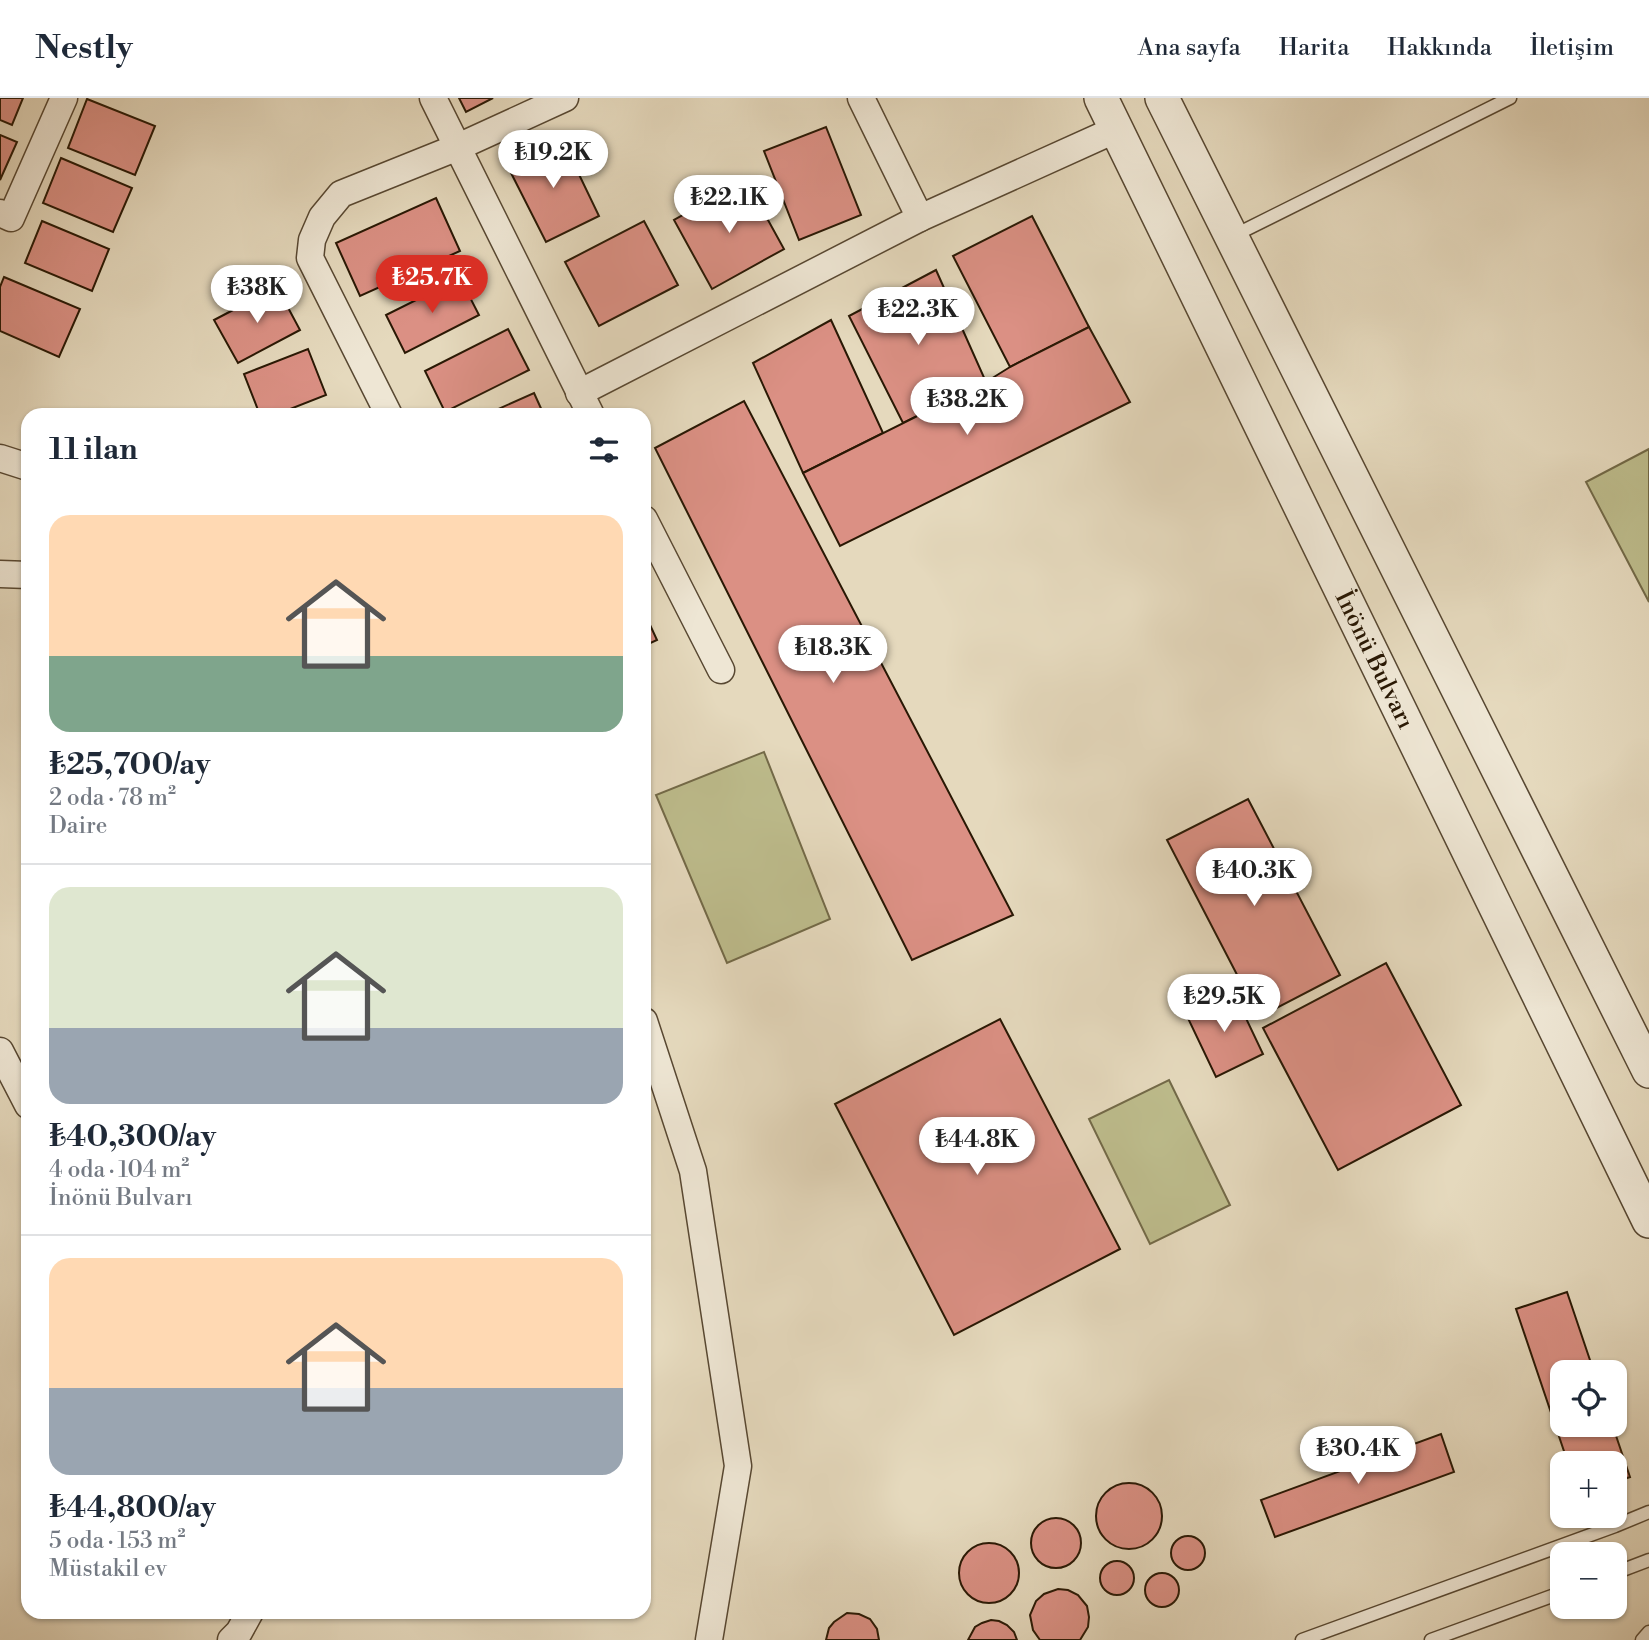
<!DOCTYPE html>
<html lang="tr">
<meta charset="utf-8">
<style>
body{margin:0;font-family:"Libre Bodoni",serif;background:#f2f2f3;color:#1f2937;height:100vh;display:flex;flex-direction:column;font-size:26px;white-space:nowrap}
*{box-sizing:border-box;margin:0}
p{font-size:23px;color:#747a83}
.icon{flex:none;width:38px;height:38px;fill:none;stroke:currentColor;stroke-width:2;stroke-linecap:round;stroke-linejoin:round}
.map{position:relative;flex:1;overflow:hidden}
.drawer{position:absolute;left:21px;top:310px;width:630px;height:1211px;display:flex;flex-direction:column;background:#fff;border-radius:21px;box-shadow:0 2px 5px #0004}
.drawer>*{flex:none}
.controls{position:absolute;left:1550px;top:1262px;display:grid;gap:14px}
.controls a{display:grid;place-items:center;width:77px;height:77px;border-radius:14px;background:#fff;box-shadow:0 2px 5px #0004;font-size:35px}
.price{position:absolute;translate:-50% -60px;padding:0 16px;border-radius:24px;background:#fff;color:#222;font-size:23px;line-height:46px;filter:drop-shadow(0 2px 4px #0008)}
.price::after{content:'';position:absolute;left:50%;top:42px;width:21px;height:16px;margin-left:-10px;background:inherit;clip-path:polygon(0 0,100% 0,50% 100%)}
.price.active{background:#d93025;color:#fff}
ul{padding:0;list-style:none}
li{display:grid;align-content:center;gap:14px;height:371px;padding:0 28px}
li+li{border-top:2px solid #e0e1e3}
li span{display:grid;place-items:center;height:217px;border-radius:21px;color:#555}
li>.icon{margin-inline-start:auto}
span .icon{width:126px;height:126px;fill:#fffc;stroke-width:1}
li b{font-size:30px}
h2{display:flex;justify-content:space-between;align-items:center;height:84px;padding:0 28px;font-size:30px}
header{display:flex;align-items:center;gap:42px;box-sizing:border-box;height:98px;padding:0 35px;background:#fff;border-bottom:2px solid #e0e1e3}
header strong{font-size:33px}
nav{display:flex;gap:38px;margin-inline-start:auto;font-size:24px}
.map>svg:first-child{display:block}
</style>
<header>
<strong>Nestly</strong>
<nav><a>Ana sayfa</a><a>Harita</a><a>Hakkında</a><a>İletişim</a></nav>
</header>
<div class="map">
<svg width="1649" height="1542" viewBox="0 0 1649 1542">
<rect width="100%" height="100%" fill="#e5d9bd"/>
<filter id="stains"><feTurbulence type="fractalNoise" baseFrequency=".00286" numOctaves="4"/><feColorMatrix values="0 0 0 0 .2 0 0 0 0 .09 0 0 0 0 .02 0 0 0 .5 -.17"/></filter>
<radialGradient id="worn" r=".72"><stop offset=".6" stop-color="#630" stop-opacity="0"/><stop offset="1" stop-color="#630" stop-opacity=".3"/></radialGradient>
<!-- green -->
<g fill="#bdbc8c" stroke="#736a48" stroke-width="2">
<path d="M 1649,351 L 1649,504 L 1586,384 Z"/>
<path d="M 764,654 L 830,821 L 727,865 L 656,697 Z"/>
<path d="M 1169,982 L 1230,1107 L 1150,1146 L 1089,1021 Z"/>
</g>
<!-- building -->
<g fill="#db9084" stroke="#291804" stroke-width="2">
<path d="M 0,0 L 23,0 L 12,27 L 0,22 Z"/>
<path d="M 459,0 L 493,0 L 466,14 Z"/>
<path d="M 87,1 L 155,28 L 135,77 L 68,50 Z"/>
<path d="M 826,29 L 861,117 L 799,142 L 764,53 Z"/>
<path d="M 0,37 L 17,44 L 0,82 Z"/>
<path d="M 561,39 L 599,118 L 546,144 L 507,67 Z"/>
<path d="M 61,60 L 132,90 L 113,134 L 43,105 Z"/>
<path d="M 746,82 L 784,151 L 712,191 L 674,122 Z"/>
<path d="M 436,100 L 460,153 L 360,198 L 336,145 Z"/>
<path d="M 1032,118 L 1089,229 L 1010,269 L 953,158 Z"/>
<path d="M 42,123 L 109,151 L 92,193 L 25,165 Z"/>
<path d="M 644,123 L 678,187 L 599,228 L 565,164 Z"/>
<path d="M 936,172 L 986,284 L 903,325 L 849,218 Z"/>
<path d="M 4,179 L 80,211 L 59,259 L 0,233 L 0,189 Z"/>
<path d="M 460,180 L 479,217 L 405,255 L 386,217 Z"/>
<path d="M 277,189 L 300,232 L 238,265 L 214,222 Z"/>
<path d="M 831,222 L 883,335 L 803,375 L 753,265 Z"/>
<path d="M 1089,229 L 1130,304 L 840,448 L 803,375 L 986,284 L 1010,269 Z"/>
<path d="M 508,231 L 529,272 L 445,314 L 425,273 Z"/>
<path d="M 308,251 L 326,297 L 275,317 L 260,317 L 244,276 Z"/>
<path d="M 534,295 L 544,317 L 485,317 Z"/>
<path d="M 744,303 L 1013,817 L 912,862 L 655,350 Z"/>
<path d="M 644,514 L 657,542 L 644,548 Z"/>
<path d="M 1248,701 L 1340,877 L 1259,919 L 1167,742 Z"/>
<path d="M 1386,865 L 1461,1007 L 1338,1072 L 1263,930 Z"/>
<path d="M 1233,893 L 1263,956 L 1216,979 L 1186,916 Z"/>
<path d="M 1000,921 L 1120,1151 L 954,1237 L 835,1006 Z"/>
<path d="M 1567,1194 L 1594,1274 L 1563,1274 L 1563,1326 L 1612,1326 L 1630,1379 L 1615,1384 L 1615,1365 L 1568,1365 L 1516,1211 Z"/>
<path d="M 1441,1336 L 1454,1374 L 1275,1439 L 1261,1402 Z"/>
<circle cx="1129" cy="1418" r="33"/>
<circle cx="1056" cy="1445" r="25"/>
<circle cx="1188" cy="1455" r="17"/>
<circle cx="989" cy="1475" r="30"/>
<circle cx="1117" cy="1480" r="17"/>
<circle cx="1162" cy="1492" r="17"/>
<path d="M 1058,1491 L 1068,1492 L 1078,1497 L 1087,1508 L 1089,1519 L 1088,1529 L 1080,1542 L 1040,1542 L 1033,1532 L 1030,1517 L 1036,1503 L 1044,1496 Z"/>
<path d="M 847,1515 L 859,1516 L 870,1521 L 877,1531 L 879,1542 L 826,1542 L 829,1530 L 834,1524 Z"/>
<path d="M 991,1522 L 999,1523 L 1007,1527 L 1014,1534 L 1017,1542 L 968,1542 L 975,1529 L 982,1525 Z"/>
</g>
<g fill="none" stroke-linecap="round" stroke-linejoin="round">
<!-- service casing -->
<g stroke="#584832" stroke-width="15">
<g id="service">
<path d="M 1231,139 L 1510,0"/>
<path d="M 1615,1475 L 1649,1462"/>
<path d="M 1302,1542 L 1615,1428 L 1649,1414"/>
<path d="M 1431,1542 L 1563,1494"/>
<path d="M 1642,1542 L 1649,1534"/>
</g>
</g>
<!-- minor casing -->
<g stroke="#584832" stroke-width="29">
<g id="minor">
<path d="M 433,0 L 591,317"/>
<path d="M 861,0 L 920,120"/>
<path d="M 0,115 L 11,120 L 64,0"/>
<path d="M 579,295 L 920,120 L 1117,31"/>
<path d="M 389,317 L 310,160 L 312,142 L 322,119 L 341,96 L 458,49 L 565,0"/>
<path d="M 0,360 L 28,369"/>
<path d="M 644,421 L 721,572"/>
<path d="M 0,476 L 28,477"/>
<path d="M 644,923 L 693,1073 L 738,1368 L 709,1542"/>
<path d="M 0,953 L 28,1007"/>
<path d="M 231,1542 L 239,1534 L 250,1514"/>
</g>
</g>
<!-- tertiary casing -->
<g stroke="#584832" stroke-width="36">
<g id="tertiary">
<path id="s1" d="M 1101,0 L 1649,1123"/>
<path d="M 1162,0 L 1649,973"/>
</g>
</g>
<!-- service -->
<use href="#service" stroke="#eee6d4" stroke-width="12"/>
<!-- minor -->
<use href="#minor" stroke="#eee6d4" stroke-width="26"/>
<!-- tertiary -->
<use href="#tertiary" stroke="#eee6d4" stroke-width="33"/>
</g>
<g text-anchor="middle" stroke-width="6" stroke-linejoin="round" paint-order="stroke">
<!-- street labels -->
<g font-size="24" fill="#291804" stroke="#eee6d4">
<text dy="8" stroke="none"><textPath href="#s1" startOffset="625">İnönü Bulvarı</textPath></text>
</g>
</g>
<rect width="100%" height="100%" filter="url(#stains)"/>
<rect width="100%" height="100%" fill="url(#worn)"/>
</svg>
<div class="controls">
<a><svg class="icon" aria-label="locate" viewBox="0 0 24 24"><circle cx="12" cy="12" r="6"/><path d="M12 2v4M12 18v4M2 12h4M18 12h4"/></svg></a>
<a>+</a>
<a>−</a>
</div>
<b class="price" style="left:553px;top:92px">₺19.2K</b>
<b class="price" style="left:729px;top:137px">₺22.1K</b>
<b class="price active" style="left:432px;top:217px">₺25.7K</b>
<b class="price" style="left:257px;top:227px">₺38K</b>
<b class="price" style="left:918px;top:249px">₺22.3K</b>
<b class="price" style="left:967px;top:339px">₺38.2K</b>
<b class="price" style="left:833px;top:587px">₺18.3K</b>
<b class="price" style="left:1254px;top:810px">₺40.3K</b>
<b class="price" style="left:1224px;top:936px">₺29.5K</b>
<b class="price" style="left:977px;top:1079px">₺44.8K</b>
<b class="price" style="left:1358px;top:1388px">₺30.4K</b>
<section class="drawer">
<h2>11 ilan<svg class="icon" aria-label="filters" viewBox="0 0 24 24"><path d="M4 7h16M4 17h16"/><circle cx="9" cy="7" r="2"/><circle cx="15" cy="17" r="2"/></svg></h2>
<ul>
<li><span style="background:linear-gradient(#ffd9b3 65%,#7fa58c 0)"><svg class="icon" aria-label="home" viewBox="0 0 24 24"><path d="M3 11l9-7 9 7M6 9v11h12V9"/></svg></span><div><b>₺25,700/ay</b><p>2 oda · 78 m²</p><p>Daire</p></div></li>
<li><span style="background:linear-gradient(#dfe7d0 65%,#9aa5b1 0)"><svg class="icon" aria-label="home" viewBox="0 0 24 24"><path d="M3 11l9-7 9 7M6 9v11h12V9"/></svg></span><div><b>₺40,300/ay</b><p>4 oda · 104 m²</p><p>İnönü Bulvarı</p></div></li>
<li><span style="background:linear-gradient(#ffd9b3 60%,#9aa5b1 0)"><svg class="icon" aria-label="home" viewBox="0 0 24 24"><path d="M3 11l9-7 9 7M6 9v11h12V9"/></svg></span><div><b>₺44,800/ay</b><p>5 oda · 153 m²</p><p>Müstakil ev</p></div></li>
</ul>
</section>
</div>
